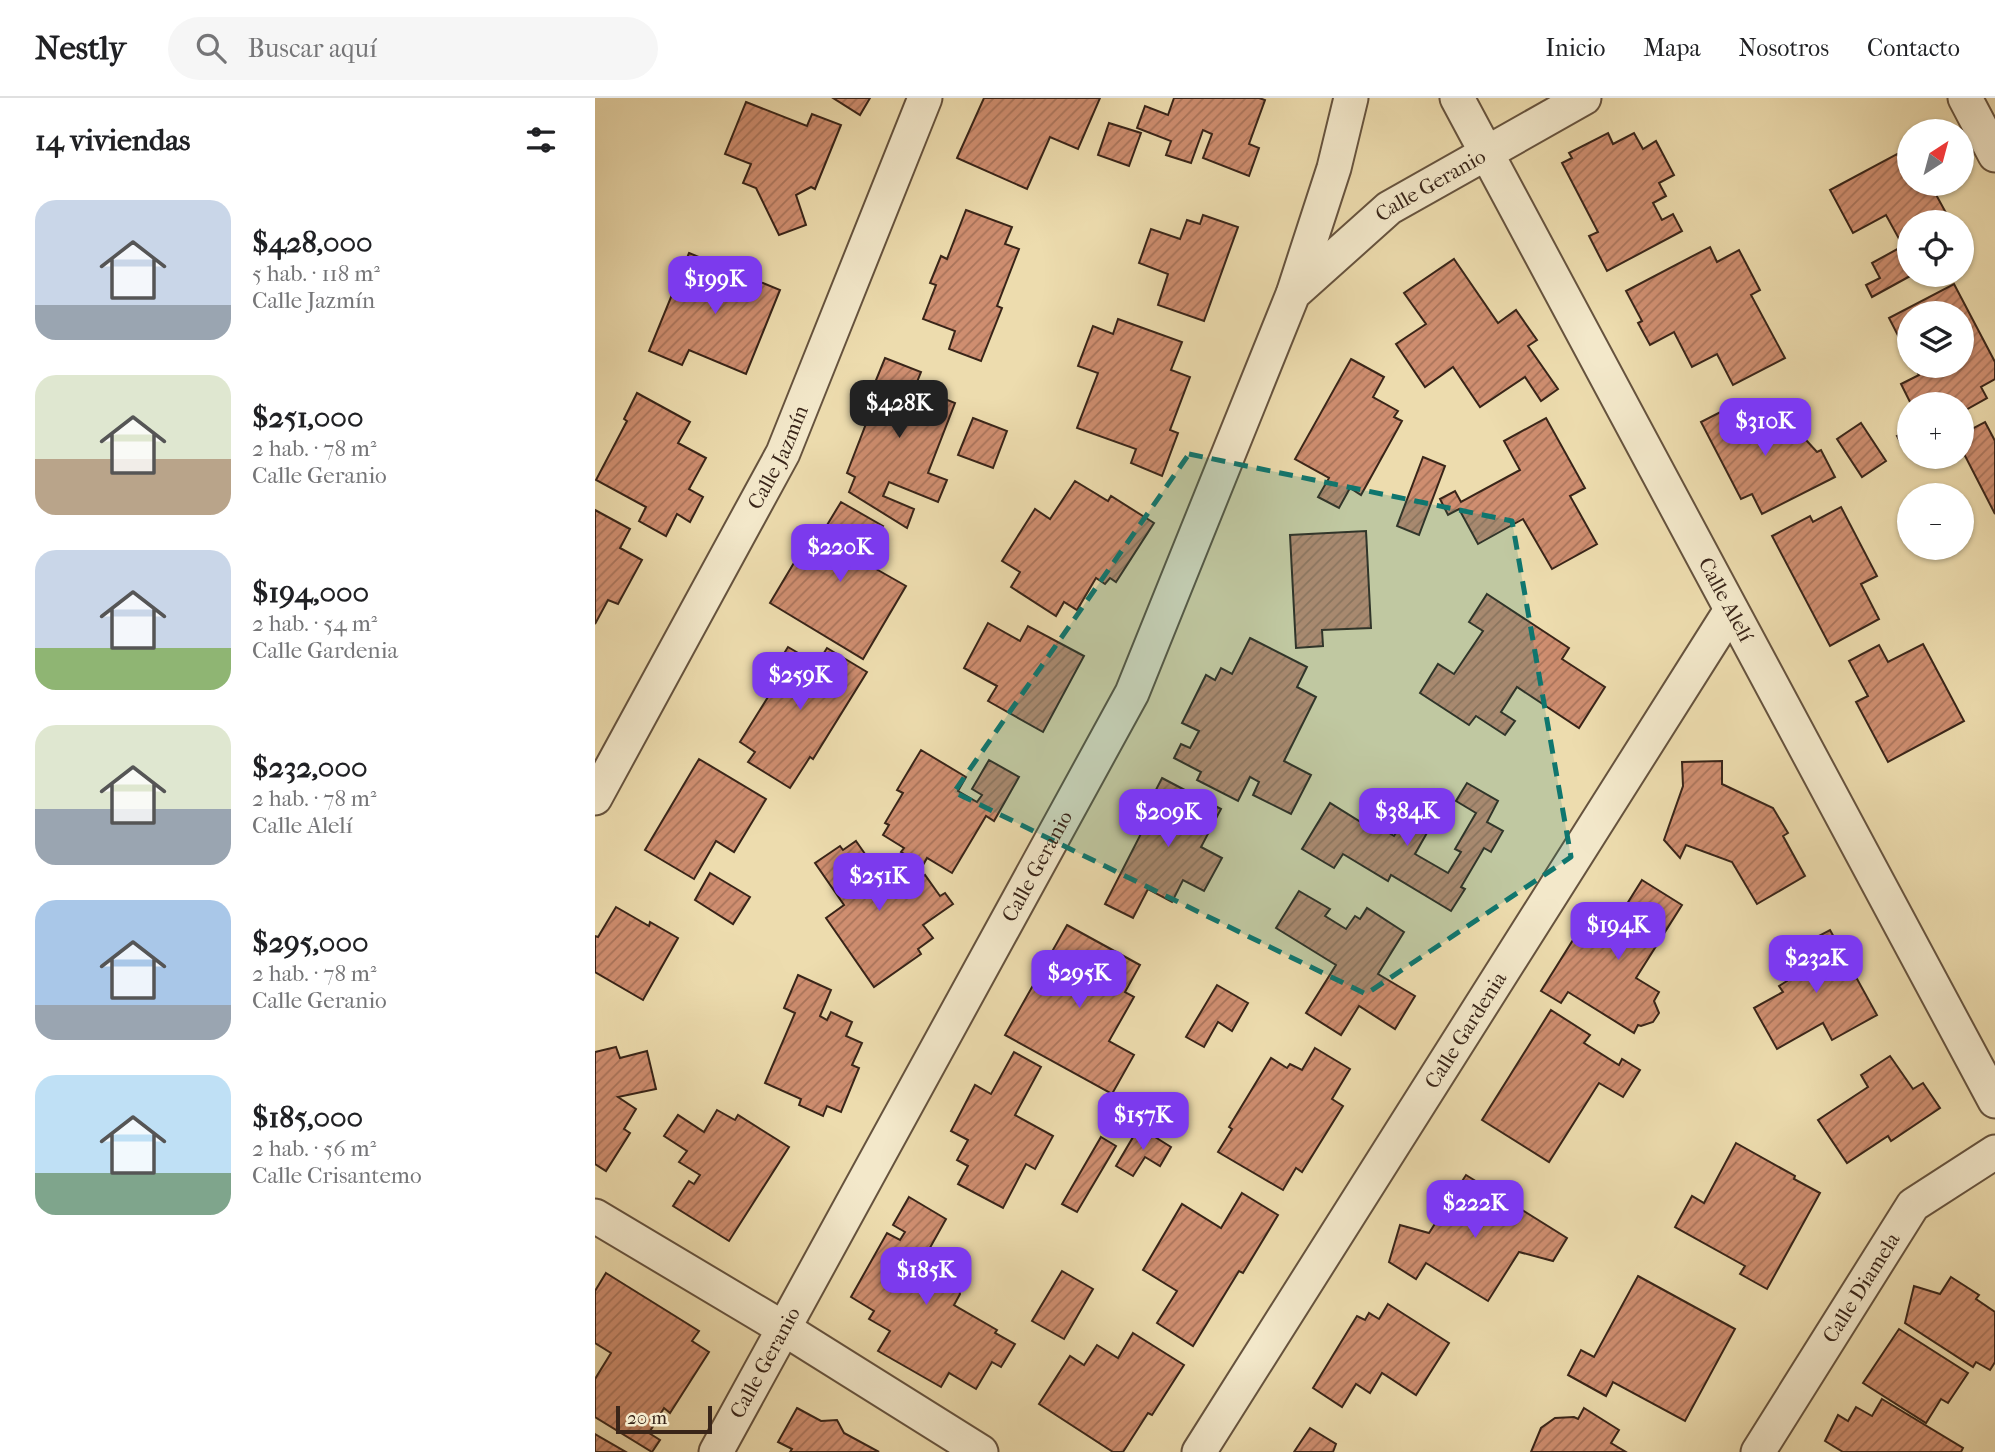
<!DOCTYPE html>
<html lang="es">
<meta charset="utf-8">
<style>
body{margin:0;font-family:"IM FELL French Canon",serif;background:#f6f6f6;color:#202124;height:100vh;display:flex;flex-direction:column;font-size:26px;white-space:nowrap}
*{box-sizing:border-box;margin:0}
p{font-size:23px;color:#757577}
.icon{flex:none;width:38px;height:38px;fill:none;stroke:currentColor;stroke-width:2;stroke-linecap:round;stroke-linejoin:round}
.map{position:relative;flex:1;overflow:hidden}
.side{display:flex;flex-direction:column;background:#fff;width:595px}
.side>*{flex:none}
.needle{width:46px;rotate:36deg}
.controls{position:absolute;left:1302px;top:21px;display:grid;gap:14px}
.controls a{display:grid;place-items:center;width:77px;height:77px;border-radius:50%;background:#fff;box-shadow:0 2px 5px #0004;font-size:35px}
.scale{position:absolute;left:21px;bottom:18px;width:96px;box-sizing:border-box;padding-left:7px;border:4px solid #392519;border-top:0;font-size:19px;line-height:24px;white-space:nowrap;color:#392519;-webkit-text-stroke:5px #f3e8ca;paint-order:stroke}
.price{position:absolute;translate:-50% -60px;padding:0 16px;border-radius:14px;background:#7c3aed;color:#fff;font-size:23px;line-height:46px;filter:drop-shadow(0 2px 4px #0008)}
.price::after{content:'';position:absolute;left:50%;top:42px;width:21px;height:16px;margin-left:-10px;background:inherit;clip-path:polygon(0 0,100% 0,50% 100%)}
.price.current{background:#222;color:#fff}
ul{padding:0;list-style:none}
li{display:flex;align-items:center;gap:21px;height:175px;padding:0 35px}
li span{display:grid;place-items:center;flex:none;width:196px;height:140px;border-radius:21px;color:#555}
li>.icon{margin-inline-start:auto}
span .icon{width:84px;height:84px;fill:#fffc;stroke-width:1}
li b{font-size:30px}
h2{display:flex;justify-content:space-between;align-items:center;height:84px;padding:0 35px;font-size:30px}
header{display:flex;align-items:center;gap:42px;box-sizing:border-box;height:98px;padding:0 35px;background:#fff;border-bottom:2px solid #e0e0e0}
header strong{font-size:33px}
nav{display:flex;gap:38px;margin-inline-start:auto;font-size:24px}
.search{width:490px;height:63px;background:#f6f6f6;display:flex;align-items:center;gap:18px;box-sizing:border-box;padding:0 24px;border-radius:38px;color:#757577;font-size:26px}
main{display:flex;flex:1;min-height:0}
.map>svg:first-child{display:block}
</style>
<header>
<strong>Nestly</strong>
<div class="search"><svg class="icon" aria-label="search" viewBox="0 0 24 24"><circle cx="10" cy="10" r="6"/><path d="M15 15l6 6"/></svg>Buscar aquí</div>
<nav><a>Inicio</a><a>Mapa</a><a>Nosotros</a><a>Contacto</a></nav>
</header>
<main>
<section class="side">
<h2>14 viviendas<svg class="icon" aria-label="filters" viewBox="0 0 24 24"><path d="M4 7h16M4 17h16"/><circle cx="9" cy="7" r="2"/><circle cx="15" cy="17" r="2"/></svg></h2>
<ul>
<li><span style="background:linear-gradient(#c9d6e8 75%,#9aa5b1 0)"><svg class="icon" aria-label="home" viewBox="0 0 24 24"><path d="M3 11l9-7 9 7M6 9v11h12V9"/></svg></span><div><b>$428,000</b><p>5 hab. · 118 m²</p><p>Calle Jazmín</p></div></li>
<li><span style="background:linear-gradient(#dfe7d0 60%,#b9a48a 0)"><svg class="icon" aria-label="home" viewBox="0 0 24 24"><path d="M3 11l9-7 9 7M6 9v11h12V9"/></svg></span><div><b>$251,000</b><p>2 hab. · 78 m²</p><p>Calle Geranio</p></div></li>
<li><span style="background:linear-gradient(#c9d6e8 70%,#8fb573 0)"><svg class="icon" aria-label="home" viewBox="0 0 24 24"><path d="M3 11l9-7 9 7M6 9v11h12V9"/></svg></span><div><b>$194,000</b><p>2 hab. · 54 m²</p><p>Calle Gardenia</p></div></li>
<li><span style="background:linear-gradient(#dfe7d0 60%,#9aa5b1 0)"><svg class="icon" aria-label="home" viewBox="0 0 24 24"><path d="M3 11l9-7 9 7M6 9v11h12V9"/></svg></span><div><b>$232,000</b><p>2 hab. · 78 m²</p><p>Calle Alelí</p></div></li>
<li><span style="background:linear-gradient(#a9c7e8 75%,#9aa5b1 0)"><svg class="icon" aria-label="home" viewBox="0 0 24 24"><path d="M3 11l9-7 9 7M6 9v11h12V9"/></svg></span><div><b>$295,000</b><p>2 hab. · 78 m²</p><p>Calle Geranio</p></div></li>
<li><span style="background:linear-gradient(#bfe0f5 70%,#7fa58c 0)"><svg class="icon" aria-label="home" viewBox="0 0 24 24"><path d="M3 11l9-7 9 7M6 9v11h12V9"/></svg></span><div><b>$185,000</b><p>2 hab. · 56 m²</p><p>Calle Crisantemo</p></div></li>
</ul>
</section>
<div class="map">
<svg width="1400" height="1354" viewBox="0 0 1400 1354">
<defs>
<pattern id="building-hatch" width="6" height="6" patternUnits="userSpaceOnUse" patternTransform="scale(1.75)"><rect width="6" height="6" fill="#cf8e70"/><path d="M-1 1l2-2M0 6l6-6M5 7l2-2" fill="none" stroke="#a9745b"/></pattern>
</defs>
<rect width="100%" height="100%" fill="#eddcae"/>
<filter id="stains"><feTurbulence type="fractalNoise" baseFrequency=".00286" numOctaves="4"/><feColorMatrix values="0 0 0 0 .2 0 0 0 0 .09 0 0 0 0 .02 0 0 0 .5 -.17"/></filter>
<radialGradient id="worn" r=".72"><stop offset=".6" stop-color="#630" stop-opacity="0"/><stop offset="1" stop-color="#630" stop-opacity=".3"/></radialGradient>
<!-- building -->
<g fill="url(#building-hatch)" stroke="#392519" stroke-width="2">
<path d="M 238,0 L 275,0 L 265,17 Z"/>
<path d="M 389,0 L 505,0 L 483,51 L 455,39 L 432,91 L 362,60 Z"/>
<path d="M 579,0 L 664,0 L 670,2 L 654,46 L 664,50 L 654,78 L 608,60 L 617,36 L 608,32 L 596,65 L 571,57 L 576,43 L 542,30 L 550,8 L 573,17 Z"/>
<path d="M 151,4 L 212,28 L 217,16 L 246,27 L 220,91 L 216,89 L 201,97 L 211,127 L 184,137 L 161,90 L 148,85 L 156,66 L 130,56 Z"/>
<path d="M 514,25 L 546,35 L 534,68 L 503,57 Z"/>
<path d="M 1013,35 L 1018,46 L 1039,35 L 1048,51 L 1061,43 L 1079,77 L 1064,85 L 1071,98 L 1058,105 L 1067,122 L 1078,116 L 1087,133 L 1012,173 L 994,138 L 1003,134 L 967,65 L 977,60 L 974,55 Z"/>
<path d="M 1302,56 L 1307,66 L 1314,62 L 1314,86 L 1352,86 L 1339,93 L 1356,124 L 1314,124 L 1314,177 L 1317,177 L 1277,199 L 1271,187 L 1285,180 L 1277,165 L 1308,148 L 1291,117 L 1258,135 L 1235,92 Z"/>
<path d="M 371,112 L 417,129 L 410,146 L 424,151 L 402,208 L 407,210 L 386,263 L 354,251 L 360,233 L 328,221 L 341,187 L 335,185 L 346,158 L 352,161 Z"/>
<path d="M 608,117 L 643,129 L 609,223 L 563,207 L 573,176 L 544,165 L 556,131 L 585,141 L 592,122 L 605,126 Z"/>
<path d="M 1115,149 L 1122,164 L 1144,152 L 1165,192 L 1156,197 L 1190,260 L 1138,287 L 1122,256 L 1097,269 L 1079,234 L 1055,247 L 1043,225 L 1047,223 L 1031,193 Z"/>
<path d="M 94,155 L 185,192 L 151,276 L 94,252 L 87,267 L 54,253 Z"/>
<path d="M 859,161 L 903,225 L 921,212 L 942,242 L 933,248 L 963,291 L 946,303 L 930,279 L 885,309 L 858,269 L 830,289 L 801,246 L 831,226 L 809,195 Z"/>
<path d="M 1359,186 L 1400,264 L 1400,281 L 1386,289 L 1392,300 L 1367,314 L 1367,306 L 1316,306 L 1306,286 L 1324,277 L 1319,268 L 1367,268 L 1367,215 L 1314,215 L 1314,259 L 1294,220 Z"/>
<path d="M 523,221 L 587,244 L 576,272 L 595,279 L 575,332 L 583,335 L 567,378 L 536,365 L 541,351 L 482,330 L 503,275 L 483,268 L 498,228 L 518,236 Z"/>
<path d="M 290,260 L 326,274 L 322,284 L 347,293 L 345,299 L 360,305 L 333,375 L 352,382 L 343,404 L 294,384 L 288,398 L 319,411 L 312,430 L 254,394 L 260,379 L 252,375 L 274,318 L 259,312 L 266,293 L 275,297 Z"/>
<path d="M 756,261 L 789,279 L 778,299 L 803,313 L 799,319 L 807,323 L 766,397 L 755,390 L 744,410 L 723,399 L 734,380 L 700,361 Z"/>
<path d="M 42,295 L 95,324 L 83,345 L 111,360 L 94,391 L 108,399 L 95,424 L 82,416 L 71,438 L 44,423 L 51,409 L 1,382 L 32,323 L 29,321 Z"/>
<path d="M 1137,308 L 1159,319 L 1175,311 L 1189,337 L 1211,342 L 1222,354 L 1226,352 L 1240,379 L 1167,416 L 1157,396 L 1146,401 L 1106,324 Z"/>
<path d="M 378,320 L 412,333 L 398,370 L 363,357 Z"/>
<path d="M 951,320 L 990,390 L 975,398 L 1002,446 L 957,471 L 928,421 L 883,446 L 864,411 L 853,417 L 845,401 L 860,393 L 866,404 L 925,372 L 909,343 Z"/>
<path d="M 1390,324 L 1400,343 L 1400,416 L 1367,352 L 1367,336 Z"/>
<path d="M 1266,325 L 1291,363 L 1267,379 L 1242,341 Z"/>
<path d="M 1314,326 L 1314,350 L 1312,345 L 1307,347 L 1302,338 L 1307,336 L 1304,331 Z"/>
<path d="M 828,359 L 850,368 L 824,437 L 802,428 Z"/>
<path d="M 480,383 L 513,403 L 516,398 L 559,425 L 521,484 L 515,480 L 510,486 L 501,480 L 482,512 L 469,504 L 461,518 L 416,489 L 425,474 L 407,463 L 440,411 L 455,421 Z"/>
<path d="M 246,404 L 288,428 L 267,463 L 311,488 L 268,561 L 175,505 L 218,433 L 226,437 Z"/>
<path d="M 1246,409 L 1282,478 L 1266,486 L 1284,521 L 1235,548 L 1177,438 L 1215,418 L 1218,424 Z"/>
<path d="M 0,412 L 35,431 L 25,450 L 47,462 L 23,506 L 13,502 L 0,526 Z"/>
<path d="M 771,433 L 776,530 L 727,532 L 728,548 L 701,550 L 695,437 Z"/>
<path d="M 892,496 L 974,550 L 967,561 L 1010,589 L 984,630 L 922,589 L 906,614 L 920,623 L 910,637 L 881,618 L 874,627 L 825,595 L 843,566 L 859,576 L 888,533 L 874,524 Z"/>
<path d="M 393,525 L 425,543 L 433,528 L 489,558 L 448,634 L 393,603 L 402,588 L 369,570 Z"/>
<path d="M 655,540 L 712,569 L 702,589 L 721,599 L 689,663 L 716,677 L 696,716 L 658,697 L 664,684 L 655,679 L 643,703 L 602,682 L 606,674 L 579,660 L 586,646 L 595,650 L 604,633 L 587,625 L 611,577 L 620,582 L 626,570 L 637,576 Z"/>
<path d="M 1328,546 L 1369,623 L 1293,664 L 1261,604 L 1273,598 L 1254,563 L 1284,547 L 1293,564 Z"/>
<path d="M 193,549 L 222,566 L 232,550 L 272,574 L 218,661 L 215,659 L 195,690 L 153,664 L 160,654 L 145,644 L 173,599 L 165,594 Z"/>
<path d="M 326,652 L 371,679 L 363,693 L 382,704 L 387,697 L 377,691 L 394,662 L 424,679 L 399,723 L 391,718 L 357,775 L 332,760 L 328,767 L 306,754 L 309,750 L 288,737 L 294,727 L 290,725 L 308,695 L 302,692 Z"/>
<path d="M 104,661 L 171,701 L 139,754 L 121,743 L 99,781 L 50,752 Z"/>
<path d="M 1127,663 L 1127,686 L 1178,710 L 1193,735 L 1188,738 L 1210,778 L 1162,806 L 1137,764 L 1091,747 L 1085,760 L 1069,742 L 1088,688 L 1087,664 Z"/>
<path d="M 567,680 L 626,711 L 606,749 L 627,760 L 609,793 L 588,782 L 577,804 L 553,791 L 538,820 L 510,806 L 552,724 L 546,721 Z"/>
<path d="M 872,685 L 903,703 L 892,724 L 908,733 L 896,754 L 889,750 L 866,789 L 870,791 L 856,813 L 796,777 L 793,783 L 748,756 L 739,770 L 707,751 L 735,705 L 769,726 L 772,721 L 799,738 L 811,720 L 833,733 L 820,756 L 853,775 L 866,754 L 860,751 L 881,715 L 861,703 Z"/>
<path d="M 261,743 L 300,799 L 330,777 L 345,798 L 350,795 L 358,806 L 328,827 L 338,840 L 323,851 L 326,856 L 279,889 L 231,820 L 249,807 L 220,765 L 245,748 L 248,752 Z"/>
<path d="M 115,775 L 155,799 L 138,826 L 100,802 Z"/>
<path d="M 1047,782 L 1087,807 L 1041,880 L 1064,894 L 1059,903 L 1064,915 L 1058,924 L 1046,928 L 1043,927 L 1039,935 L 973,894 L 966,905 L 946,893 L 978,842 L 987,848 L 1010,841 Z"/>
<path d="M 704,793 L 735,811 L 730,818 L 751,831 L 760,818 L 765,821 L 772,810 L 809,834 L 783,876 L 820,898 L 800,931 L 764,908 L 746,937 L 711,915 L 741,867 L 681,830 Z"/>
<path d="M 21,809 L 54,828 L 55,824 L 83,840 L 48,902 L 0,874 L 0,838 L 3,839 Z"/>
<path d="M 472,827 L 545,867 L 530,894 L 539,899 L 514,943 L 539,957 L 517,996 L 410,937 Z"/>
<path d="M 1235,832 L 1282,917 L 1237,942 L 1228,925 L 1182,951 L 1159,910 L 1188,894 L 1184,888 L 1200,878 L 1188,857 Z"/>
<path d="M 203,877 L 236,892 L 225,918 L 232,922 L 236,914 L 257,924 L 251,938 L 267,945 L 257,967 L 264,970 L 246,1014 L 232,1008 L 228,1018 L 204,1007 L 206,1001 L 170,985 L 200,915 L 189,910 Z"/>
<path d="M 622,887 L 653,905 L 637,933 L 623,924 L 609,949 L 591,939 Z"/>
<path d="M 956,912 L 995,937 L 989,945 L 1024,967 L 1027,961 L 1045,972 L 1028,999 L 1004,985 L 954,1064 L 887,1022 Z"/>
<path d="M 21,949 L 25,960 L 52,953 L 61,991 L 23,999 L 41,1011 L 29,1031 L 35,1035 L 11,1073 L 0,1066 L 0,954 Z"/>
<path d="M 720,950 L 755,971 L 737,1001 L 748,1008 L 707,1074 L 701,1070 L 688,1092 L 623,1054 L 637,1031 L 634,1029 L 676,960 L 692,970 L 695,966 L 707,972 Z"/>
<path d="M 419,954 L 446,969 L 420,1017 L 458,1038 L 440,1071 L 431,1066 L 408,1110 L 363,1086 L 373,1068 L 362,1062 L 373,1042 L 356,1033 L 380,987 L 396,996 Z"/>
<path d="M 1295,958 L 1318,991 L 1328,985 L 1345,1010 L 1296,1043 L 1293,1038 L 1252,1065 L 1223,1022 L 1273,989 L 1266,977 Z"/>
<path d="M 122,1012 L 140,1022 L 143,1017 L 194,1049 L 134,1143 L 78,1108 L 94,1083 L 99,1086 L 105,1077 L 84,1064 L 92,1053 L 69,1038 L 83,1017 L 109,1034 Z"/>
<path d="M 544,1029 L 576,1049 L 565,1068 L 550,1059 L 538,1078 L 521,1068 Z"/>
<path d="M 506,1039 L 521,1048 L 482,1114 L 467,1106 Z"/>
<path d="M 1141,1045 L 1200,1078 L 1199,1081 L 1225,1095 L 1172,1191 L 1145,1176 L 1150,1168 L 1080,1129 L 1097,1098 L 1109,1105 Z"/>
<path d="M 871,1077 L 972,1140 L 958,1163 L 924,1154 L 893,1203 L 831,1165 L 821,1181 L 794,1164 L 805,1127 L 834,1135 Z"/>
<path d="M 647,1095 L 683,1117 L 648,1175 L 644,1173 L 598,1248 L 562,1225 L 582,1193 L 548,1172 L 587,1106 L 626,1130 Z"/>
<path d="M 314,1099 L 351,1121 L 332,1155 L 337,1168 L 362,1183 L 365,1196 L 359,1207 L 402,1232 L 400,1235 L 420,1246 L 406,1269 L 397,1264 L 381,1291 L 354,1275 L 346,1289 L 283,1253 L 295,1233 L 274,1221 L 279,1213 L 256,1199 L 292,1135 L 305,1142 L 310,1134 L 298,1127 Z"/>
<path d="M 467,1173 L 498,1191 L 469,1241 L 437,1223 Z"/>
<path d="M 11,1175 L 104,1233 L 97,1243 L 114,1254 L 75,1315 L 69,1310 L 54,1335 L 65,1342 L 57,1354 L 0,1319 L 0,1281 L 16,1255 L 0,1245 L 0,1193 Z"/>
<path d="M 1043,1178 L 1140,1231 L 1090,1323 L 1018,1284 L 1011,1298 L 973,1277 L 986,1252 L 999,1259 Z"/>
<path d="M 1356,1179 L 1384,1197 L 1381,1201 L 1400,1214 L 1400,1264 L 1395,1272 L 1381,1264 L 1378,1269 L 1310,1225 L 1319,1188 L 1345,1196 Z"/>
<path d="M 793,1206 L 854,1245 L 821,1297 L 787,1275 L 775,1295 L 761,1286 L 747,1309 L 718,1290 L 762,1218 L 770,1222 L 774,1215 L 784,1221 Z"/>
<path d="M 1304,1231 L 1373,1275 L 1353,1305 L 1346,1301 L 1331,1325 L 1268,1285 Z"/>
<path d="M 538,1235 L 589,1267 L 557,1317 L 553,1315 L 528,1354 L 518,1354 L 444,1306 L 475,1258 L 489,1267 L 502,1247 L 523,1260 Z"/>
<path d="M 1287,1301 L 1368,1350 L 1366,1354 L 1248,1354 L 1230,1343 L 1243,1317 L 1253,1323 L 1261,1309 L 1277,1318 Z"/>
<path d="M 202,1310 L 226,1323 L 242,1322 L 249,1335 L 284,1354 L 195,1354 L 197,1351 L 183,1344 Z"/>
<path d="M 989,1310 L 1024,1332 L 1016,1345 L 1031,1354 L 936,1354 L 946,1330 L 960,1320 L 979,1319 L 983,1321 Z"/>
<path d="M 715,1330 L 741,1346 L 738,1354 L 699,1354 Z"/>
<path d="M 0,1336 L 31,1354 L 0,1354 Z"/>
</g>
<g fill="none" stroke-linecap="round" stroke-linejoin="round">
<!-- minor casing -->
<g stroke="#66533e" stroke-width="37">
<g id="minor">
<path id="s1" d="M 862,0 L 1400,1003"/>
<path d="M 1370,0 L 1400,57"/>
<path d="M 699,193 L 739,70 L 756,0"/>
<path id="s2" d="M 0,700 L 188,355 L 330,0"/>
<path d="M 0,1118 L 188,1230 L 386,1354"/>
<path id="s3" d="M 121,1354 L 537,595 L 698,196 L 794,110 L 989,0"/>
<path id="s4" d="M 604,1354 L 1136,512"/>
<path id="s5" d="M 1163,1354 L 1318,1107 L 1400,1054"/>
</g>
</g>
<!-- minor -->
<use href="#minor" stroke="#f3e8ca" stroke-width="33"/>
</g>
<!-- marked area -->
<path fill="#0f766e" fill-opacity="0.2" stroke="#0f766e" stroke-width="5" stroke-dasharray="14 9" stroke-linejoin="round" d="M 594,356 L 917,423 L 976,759 L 771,896 L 359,694 Z"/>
<g text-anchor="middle" stroke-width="6" stroke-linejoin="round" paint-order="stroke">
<!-- street labels -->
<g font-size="21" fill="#392519" stroke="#f3e8ca">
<text dy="7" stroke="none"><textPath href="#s3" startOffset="1472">Calle Geranio</textPath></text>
<text dy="7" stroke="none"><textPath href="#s2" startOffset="387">Calle Jazmín</textPath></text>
<text dy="7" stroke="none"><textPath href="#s1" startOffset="569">Calle Alelí</textPath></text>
<text dy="7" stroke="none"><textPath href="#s3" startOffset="668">Calle Geranio</textPath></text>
<text dy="7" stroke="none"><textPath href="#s4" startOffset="499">Calle Gardenia</textPath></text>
<text dy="7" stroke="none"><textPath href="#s5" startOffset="194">Calle Diamela</textPath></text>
<text dy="7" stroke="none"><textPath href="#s3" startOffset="102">Calle Geranio</textPath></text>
</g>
</g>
<rect width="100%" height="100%" filter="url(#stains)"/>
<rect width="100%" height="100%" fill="url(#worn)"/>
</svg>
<div class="controls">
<a><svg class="needle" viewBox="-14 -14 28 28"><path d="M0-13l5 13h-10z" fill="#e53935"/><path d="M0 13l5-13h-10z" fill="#757577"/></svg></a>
<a><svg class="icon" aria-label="locate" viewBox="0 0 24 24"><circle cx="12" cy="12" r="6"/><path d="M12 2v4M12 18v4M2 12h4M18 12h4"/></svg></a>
<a><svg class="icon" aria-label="layers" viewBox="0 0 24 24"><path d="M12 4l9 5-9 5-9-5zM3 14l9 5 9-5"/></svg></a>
<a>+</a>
<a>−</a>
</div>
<div class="scale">20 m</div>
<b class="price" style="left:120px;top:218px">$199K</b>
<b class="price current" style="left:304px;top:342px">$428K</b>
<b class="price" style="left:1170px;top:360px">$310K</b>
<b class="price" style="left:245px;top:486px">$220K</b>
<b class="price" style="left:205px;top:614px">$259K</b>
<b class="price" style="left:812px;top:750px">$384K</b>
<b class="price" style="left:573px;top:751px">$209K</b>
<b class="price" style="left:284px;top:815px">$251K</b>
<b class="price" style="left:1023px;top:864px">$194K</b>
<b class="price" style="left:1221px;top:897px">$232K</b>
<b class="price" style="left:484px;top:912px">$295K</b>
<b class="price" style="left:548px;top:1054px">$157K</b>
<b class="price" style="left:880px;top:1142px">$222K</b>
<b class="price" style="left:331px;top:1209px">$185K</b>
</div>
</main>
